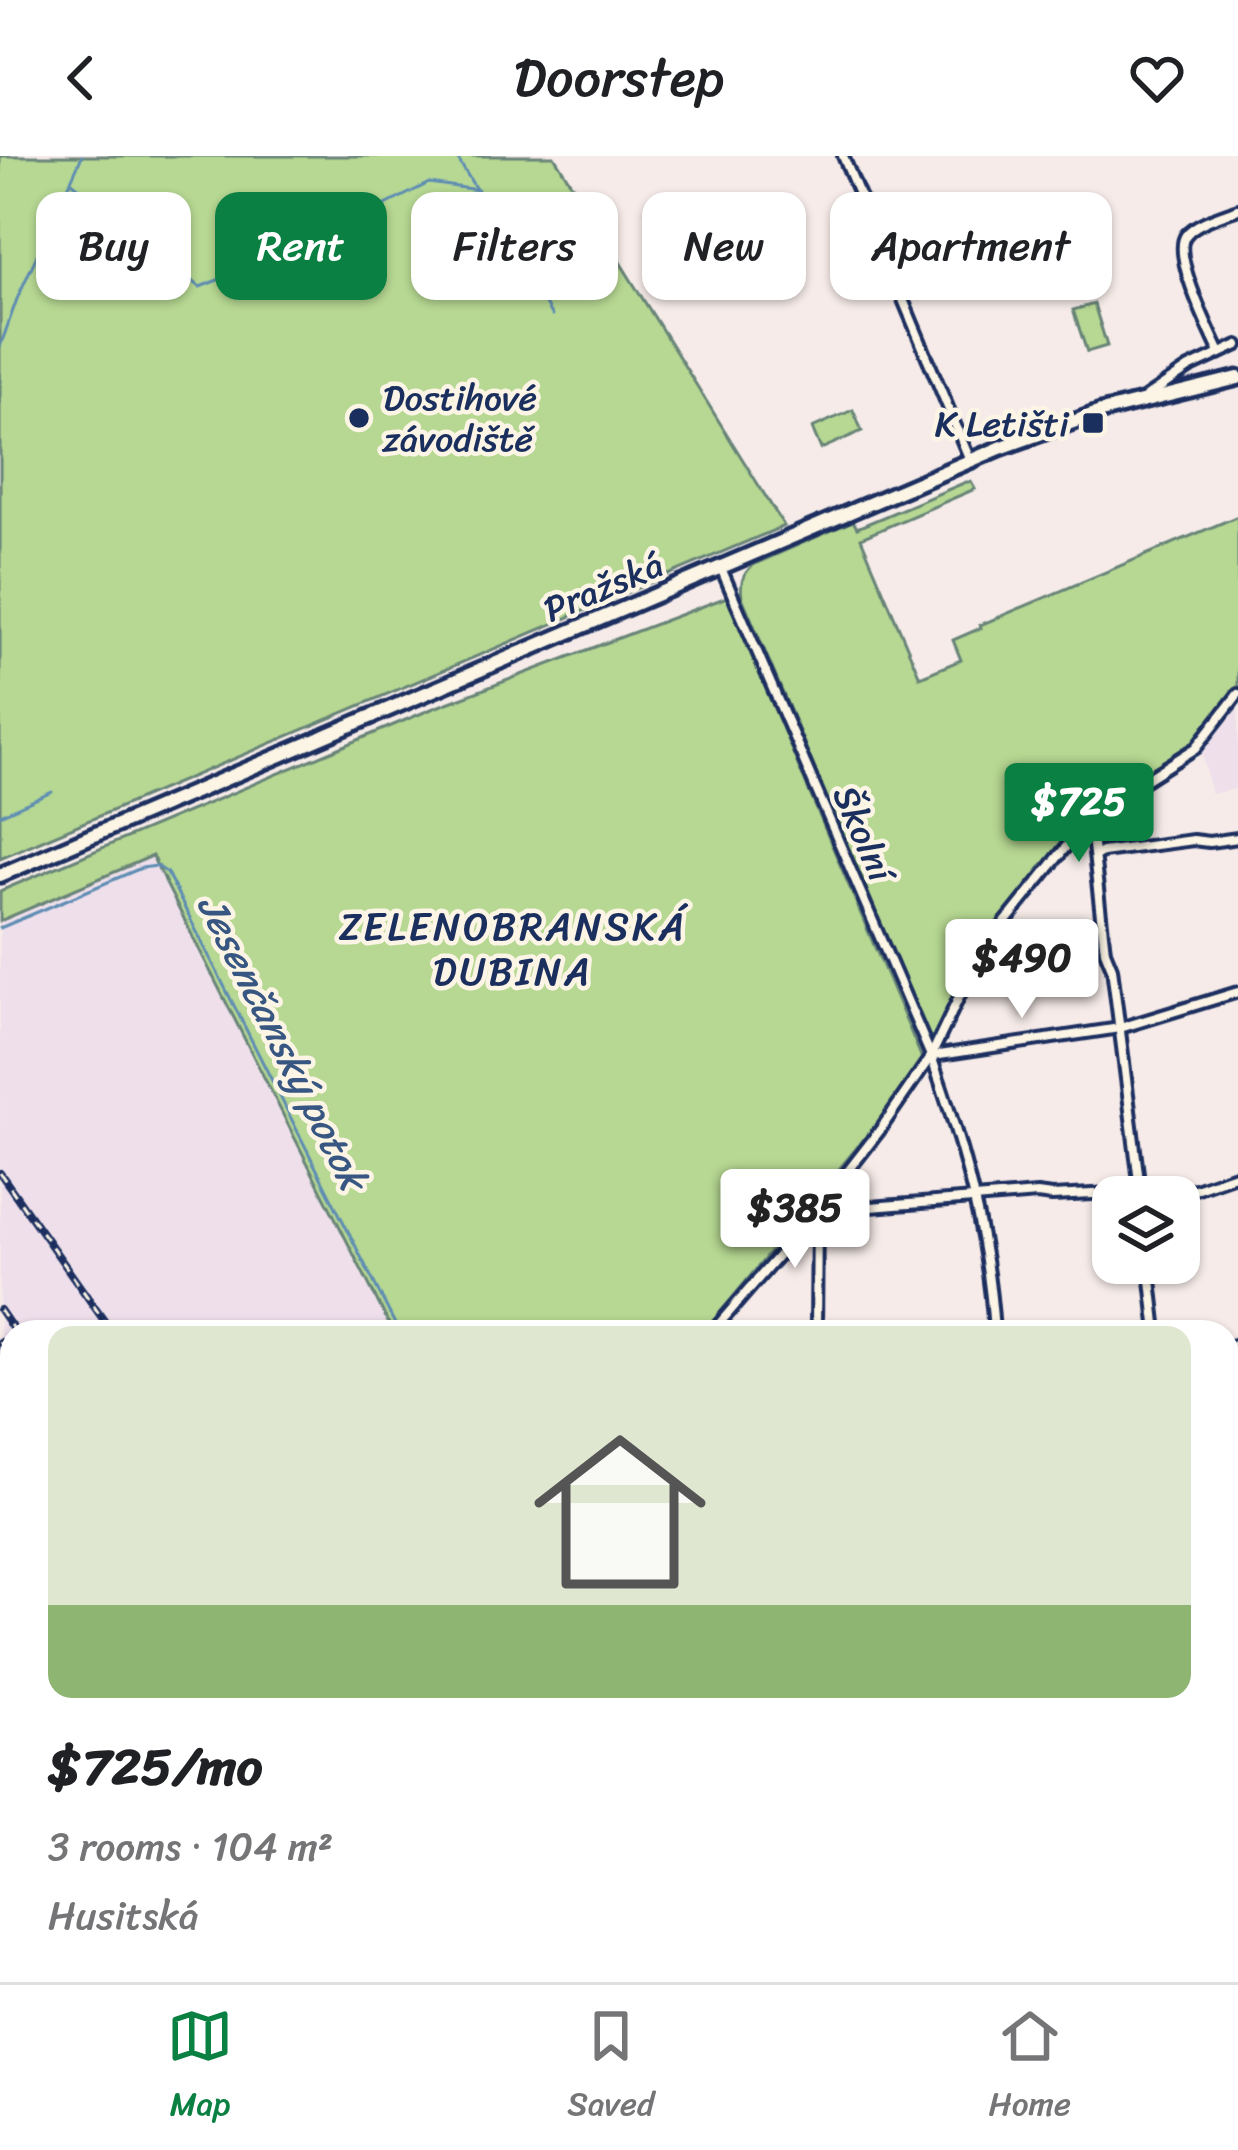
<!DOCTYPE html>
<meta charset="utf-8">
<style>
body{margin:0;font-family:Sriracha,sans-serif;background:#f6f6f6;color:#202124;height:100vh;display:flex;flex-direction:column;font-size:45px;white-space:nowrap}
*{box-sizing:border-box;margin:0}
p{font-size:39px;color:#757577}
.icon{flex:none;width:66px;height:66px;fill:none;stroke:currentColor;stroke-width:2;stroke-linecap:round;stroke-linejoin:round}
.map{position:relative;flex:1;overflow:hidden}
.panel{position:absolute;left:0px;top:1164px;width:1239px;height:663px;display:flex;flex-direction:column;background:#fff;border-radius:36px 36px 0 0;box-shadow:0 3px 9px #0004}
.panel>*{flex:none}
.top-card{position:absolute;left:36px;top:36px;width:1167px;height:108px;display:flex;gap:24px}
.fabs{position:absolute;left:1092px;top:1020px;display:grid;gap:24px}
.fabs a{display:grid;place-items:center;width:108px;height:108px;border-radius:24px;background:#fff;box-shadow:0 3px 9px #0004;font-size:60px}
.price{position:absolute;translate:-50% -102px;padding:0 27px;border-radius:12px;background:#fff;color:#222;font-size:39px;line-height:78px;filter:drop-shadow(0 3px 6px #0008)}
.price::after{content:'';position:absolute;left:50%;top:72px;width:36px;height:27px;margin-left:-18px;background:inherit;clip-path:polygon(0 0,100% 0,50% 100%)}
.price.on{background:#0b8043;color:#fff}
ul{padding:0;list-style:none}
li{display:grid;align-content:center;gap:24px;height:636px;padding:0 48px}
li+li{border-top:3px solid #e0e0e0}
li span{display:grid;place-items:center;height:372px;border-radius:24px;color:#555}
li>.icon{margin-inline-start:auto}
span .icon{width:216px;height:216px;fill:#fffc;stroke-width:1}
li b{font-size:51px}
.chip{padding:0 42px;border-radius:24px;background:#fff;box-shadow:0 3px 9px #0004;font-size:42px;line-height:108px}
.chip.on{background:#0b8043;color:#fff}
header{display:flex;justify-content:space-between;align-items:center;height:156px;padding:0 48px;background:#fff;font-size:54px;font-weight:600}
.menu{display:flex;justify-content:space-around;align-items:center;height:168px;border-top:3px solid #e0e0e0;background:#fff;font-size:33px;color:#757577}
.menu a{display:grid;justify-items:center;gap:6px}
.menu .on{color:#0b8043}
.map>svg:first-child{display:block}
</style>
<header><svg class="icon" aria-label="back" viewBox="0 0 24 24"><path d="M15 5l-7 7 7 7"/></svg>Doorstep<svg class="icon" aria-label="heart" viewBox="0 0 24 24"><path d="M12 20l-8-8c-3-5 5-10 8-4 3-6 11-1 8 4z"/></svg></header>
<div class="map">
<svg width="1238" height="1826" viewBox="0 0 1238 1826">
<rect width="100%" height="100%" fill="#f6ebe8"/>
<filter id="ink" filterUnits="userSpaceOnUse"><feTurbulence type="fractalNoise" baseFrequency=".00833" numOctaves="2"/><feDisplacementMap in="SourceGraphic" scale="24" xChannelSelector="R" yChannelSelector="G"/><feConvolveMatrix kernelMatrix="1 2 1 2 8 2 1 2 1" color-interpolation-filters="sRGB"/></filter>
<g filter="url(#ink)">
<!-- built -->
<g fill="#eedfeb">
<path d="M 1238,542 L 1238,632 L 1211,638 L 1201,590 Z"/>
<path d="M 152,699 L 393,1176 L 12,1176 L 12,1690 L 0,1690 L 0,764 Z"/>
<path d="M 1227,1806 L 1238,1806 L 1238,1826 L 1197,1826 L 1049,1815 L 1227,1815 Z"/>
</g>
<!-- green -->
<g fill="#b6d892" stroke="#688478" stroke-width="3">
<path d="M 0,0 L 554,0 L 784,370 L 0,702 Z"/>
<path d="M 688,37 L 698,58 L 655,77 L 646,55 Z"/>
<path d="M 1094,148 L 1107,190 L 1087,196 L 1073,154 Z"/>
<path d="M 853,254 L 862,275 L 821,293 L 812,272 Z"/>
<path d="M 966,326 L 971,326 L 975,333 L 861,382 L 920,521 L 961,504 L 953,484 L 981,472 L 980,469 L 1238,360 L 1238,535 L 1200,586 L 1080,662 L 987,783 L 932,889 L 742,441 C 740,427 742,419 753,409 L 853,365 L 857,372 Z"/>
<path d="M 727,441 L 923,905 L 873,972 L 704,1176 L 393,1176 L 152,700 L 0,765 L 0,735 L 434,552 Z"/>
<rect x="1227" y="1717" width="11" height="89"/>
<path d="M 137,1815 L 1049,1815 L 1197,1826 L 133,1826 Z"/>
</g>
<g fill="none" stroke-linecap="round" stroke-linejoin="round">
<!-- stream -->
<g stroke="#5e8db3" stroke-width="3">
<path d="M 456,0 L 552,160"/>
<path d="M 72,26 L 200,131 L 309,88 L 429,27 L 478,34"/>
<path d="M 0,191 L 17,143 L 82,0"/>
<path d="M 0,659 L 52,636"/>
<path d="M 0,772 L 141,712 L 157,710 L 167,717 L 399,1176"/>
<path d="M 197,1826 L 197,1815"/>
</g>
<!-- street casing -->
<g stroke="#1b2f5e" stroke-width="16">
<g id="street">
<path d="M 843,0 L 970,304"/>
<path d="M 1220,197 C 1210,175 1171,98 1186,79 C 1196,66 1223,59 1238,53"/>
<path d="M 1146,241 L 1189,212 L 1238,189"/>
<path d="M 721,412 L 931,900 C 963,990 988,1080 994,1176"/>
<path d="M 1090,663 L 1105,795 L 1112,812 L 1141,1041"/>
<path d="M 1095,700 L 1102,696 L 1193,684 L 1209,686 L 1238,682"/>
<path d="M 933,900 L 1120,872 L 1238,836"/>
<path d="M 819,1055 L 1037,1038 L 1052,1040 L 1195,1033 L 1238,1018"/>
<path d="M 1149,1107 L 1157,1176"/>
<path d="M 712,1176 L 817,1055 L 880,974 L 931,900 L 961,837 L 991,784 L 1082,671 L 1100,653 L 1196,592 L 1238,538"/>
<path d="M 816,1176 L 817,1057"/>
<path d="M 1227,1191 L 1238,1188"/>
<path d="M 1227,1396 L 1238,1396"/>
<path d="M 1227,1609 L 1238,1610"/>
<path d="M 0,1801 L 12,1805"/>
<path d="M 39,1815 L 68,1826"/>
<path d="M 12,1826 L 17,1815"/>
</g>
</g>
<!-- primary casing -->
<g stroke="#1b2f5e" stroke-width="21">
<path id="primary" d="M 0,719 L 1000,292 L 1101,256 L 1238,222"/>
</g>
<!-- street -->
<use href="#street" stroke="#fcf5e5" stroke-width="8"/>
<!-- primary -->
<use href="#primary" stroke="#fcf5e5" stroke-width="12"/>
<!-- rail casing -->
<g stroke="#1b2f5e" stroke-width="8">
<g id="rail">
<path d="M 0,1017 L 112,1176"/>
<path d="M 0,1154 L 15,1176"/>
<path d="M 0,1186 L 12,1204"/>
<path d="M 0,1288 L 12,1294"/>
<path d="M 0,1319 L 12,1320"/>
<path d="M 0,1396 L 12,1397"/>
<path d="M 0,1613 L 12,1615"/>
<path d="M 0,1644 L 12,1643"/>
<path d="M 1227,1704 L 1238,1704"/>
<path d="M 0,1710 L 12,1711"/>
<path d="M 0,1730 L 12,1731"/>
<path d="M 1161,1815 L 1238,1821"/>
</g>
</g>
<!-- rail -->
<use href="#rail" stroke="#fcf5e5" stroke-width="3" stroke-dasharray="9" stroke-linecap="butt"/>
</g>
</g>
<!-- markers -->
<g fill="#1b2f5e" stroke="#fcf5e5" stroke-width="4.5">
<circle cx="359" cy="262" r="12"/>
<rect x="1081" y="255" width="24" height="24" rx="6"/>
</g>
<g text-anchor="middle" stroke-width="9" stroke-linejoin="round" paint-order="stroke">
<!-- poi labels -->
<g font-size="36" fill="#1b2f5e" stroke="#fcf5e5" text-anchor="start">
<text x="383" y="254">Dostihové<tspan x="383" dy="41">závodiště</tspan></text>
<text x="1069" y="280" text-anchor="end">K Letišti</text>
</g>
<!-- street labels -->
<g font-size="36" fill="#1b2f5e" stroke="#fcf5e5">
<text transform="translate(603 430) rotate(-23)" y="13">Pražská</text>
<text transform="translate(864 677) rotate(67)" y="13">Školní</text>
</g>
<!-- neighbourhood labels -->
<g font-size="39" letter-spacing="3" fill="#1b2f5e" stroke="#fcf5e5">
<text x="513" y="784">ZELENOBRANSKÁ<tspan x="513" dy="45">DUBINA</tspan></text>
</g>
<!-- water labels -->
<g font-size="39" font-style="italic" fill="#375682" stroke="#fcf5e5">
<text transform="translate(283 886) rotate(63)" y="14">Jesenčanský potok</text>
</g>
</g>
</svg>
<div class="fabs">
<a><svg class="icon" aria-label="layers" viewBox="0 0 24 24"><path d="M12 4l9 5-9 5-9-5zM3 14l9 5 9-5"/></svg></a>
</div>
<b class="price on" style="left:1079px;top:709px">$725</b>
<b class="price" style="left:1022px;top:865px">$490</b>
<b class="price" style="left:795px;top:1115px">$385</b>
<div class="top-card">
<a class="chip">Buy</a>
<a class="chip on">Rent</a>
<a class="chip">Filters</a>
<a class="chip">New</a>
<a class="chip">Apartment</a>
</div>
<section class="panel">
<ul>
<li><span style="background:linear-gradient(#dfe7d0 75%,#8fb573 0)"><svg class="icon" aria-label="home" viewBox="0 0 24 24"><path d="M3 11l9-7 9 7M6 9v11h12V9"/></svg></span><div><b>$725/mo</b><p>3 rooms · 104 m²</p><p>Husitská</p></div></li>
</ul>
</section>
</div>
<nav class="menu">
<a class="on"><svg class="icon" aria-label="map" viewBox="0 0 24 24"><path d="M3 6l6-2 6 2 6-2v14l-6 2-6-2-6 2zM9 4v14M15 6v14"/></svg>Map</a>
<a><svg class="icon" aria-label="saved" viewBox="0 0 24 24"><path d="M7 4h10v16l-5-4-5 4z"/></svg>Saved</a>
<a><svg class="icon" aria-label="home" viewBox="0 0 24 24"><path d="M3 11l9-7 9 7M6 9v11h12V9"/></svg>Home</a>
</nav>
